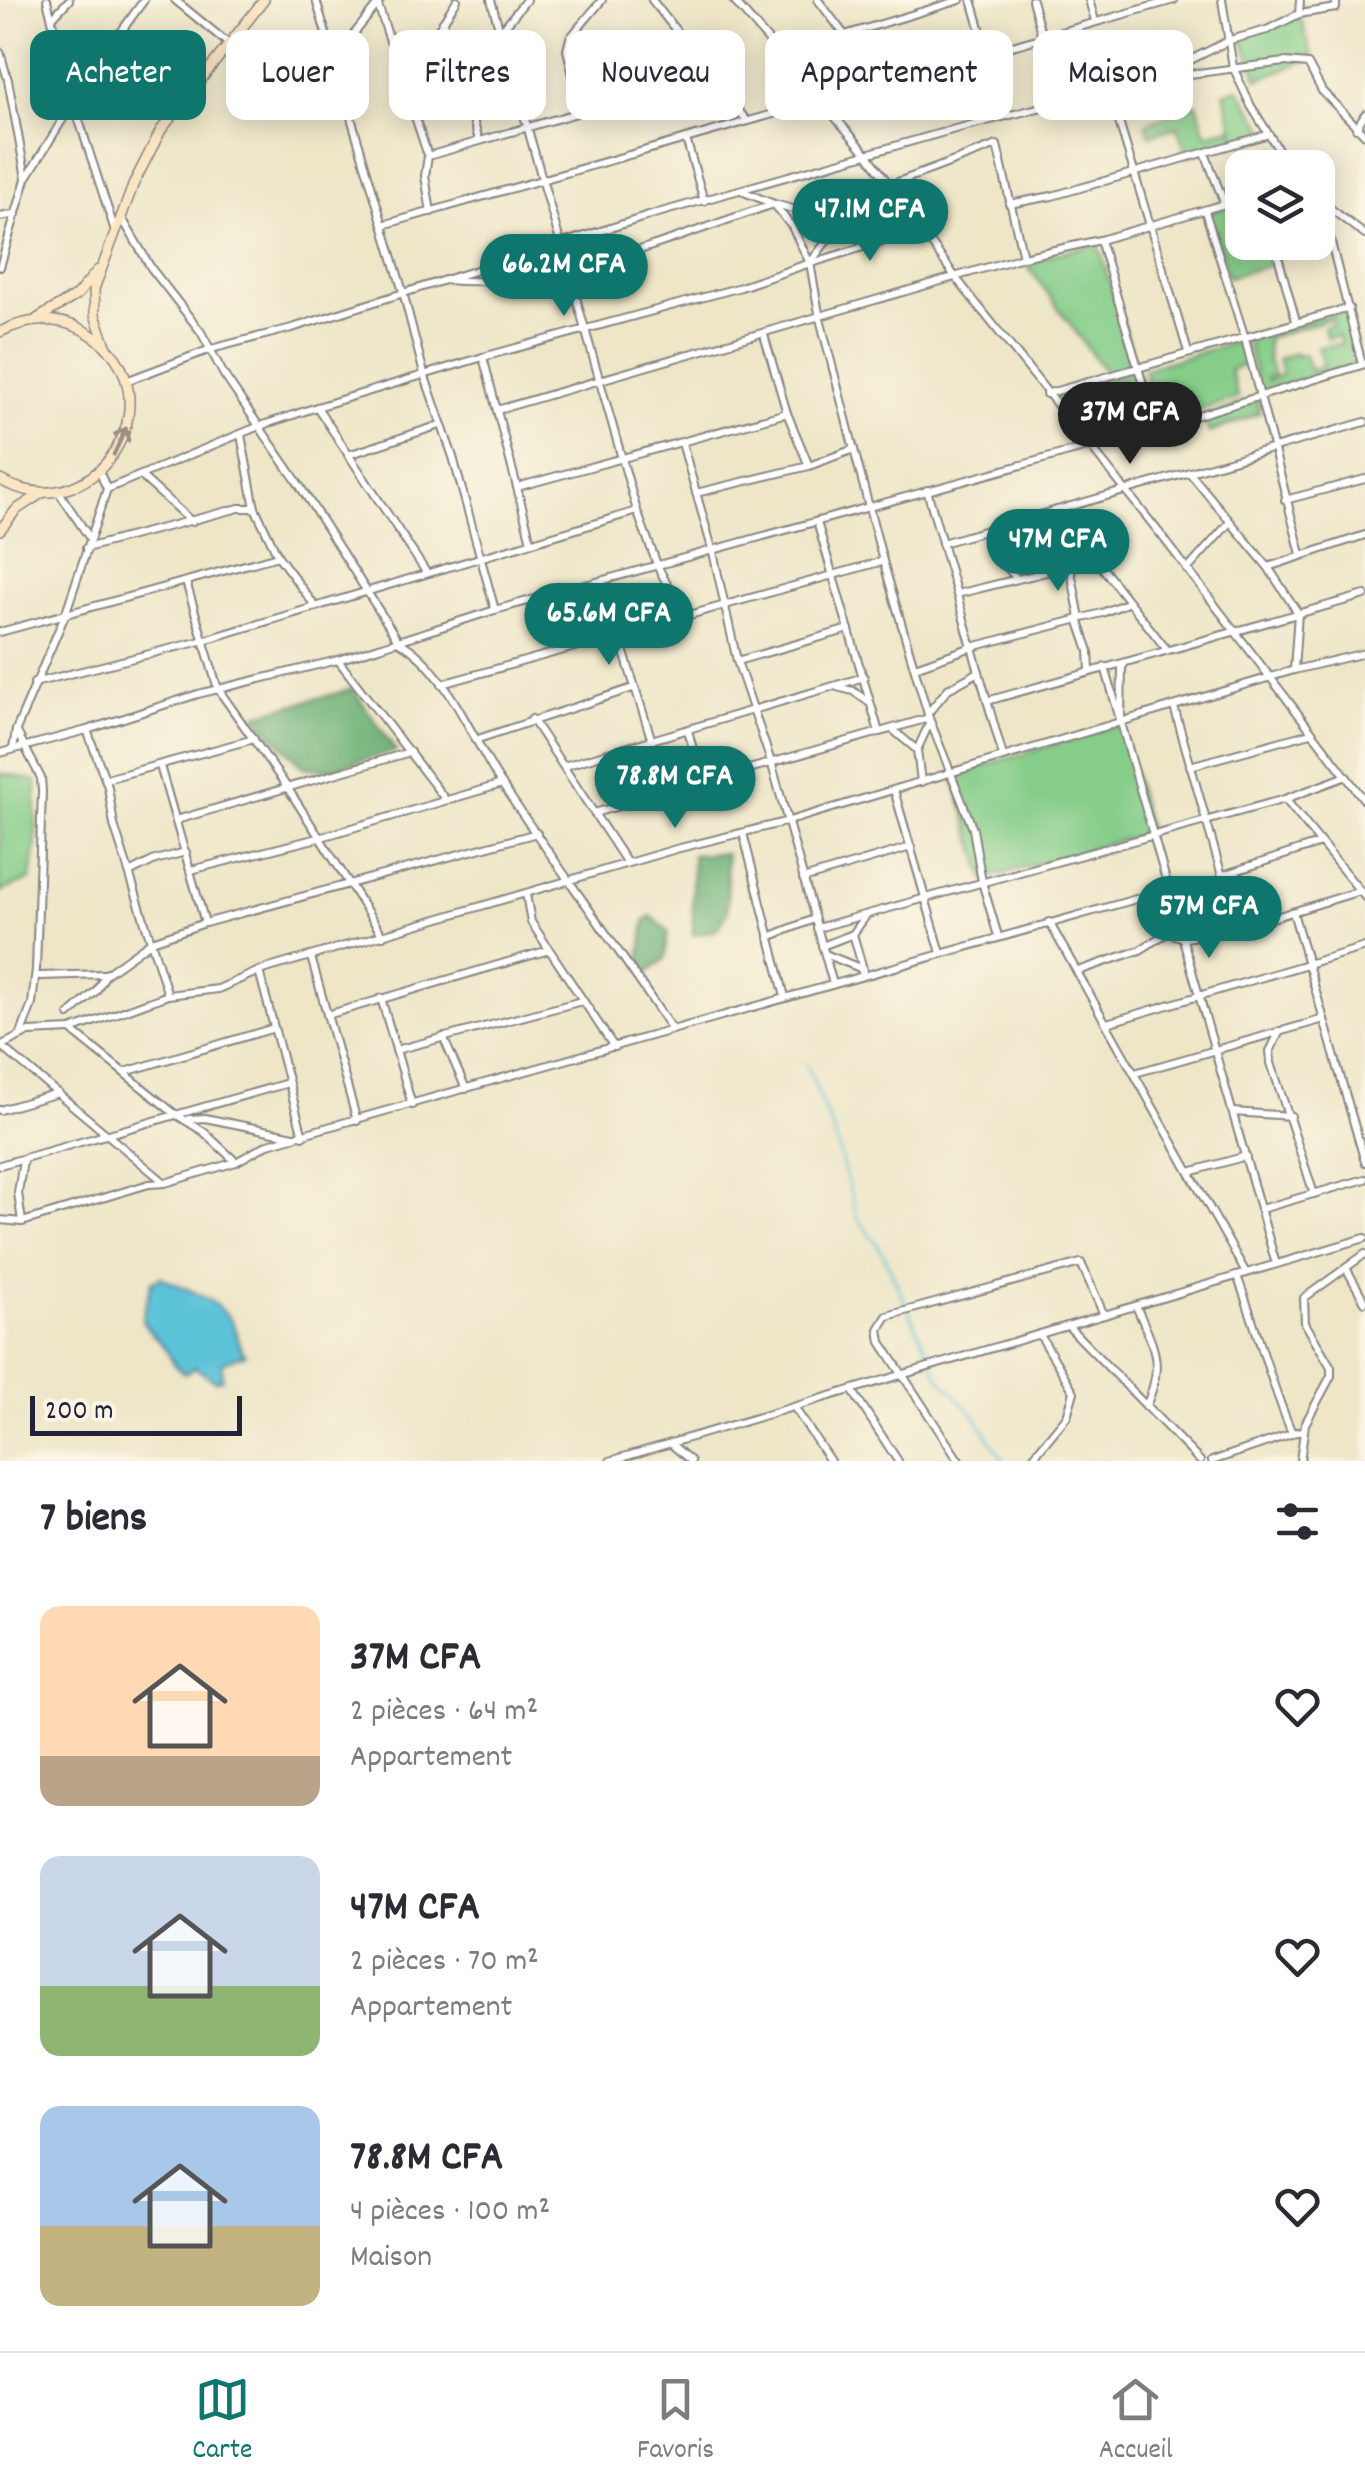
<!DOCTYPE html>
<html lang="fr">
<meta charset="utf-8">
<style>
body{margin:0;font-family:Dekko,sans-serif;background:#f7f7f7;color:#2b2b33;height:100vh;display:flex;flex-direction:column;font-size:38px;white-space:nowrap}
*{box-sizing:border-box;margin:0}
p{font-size:32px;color:#7c7c81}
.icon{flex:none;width:55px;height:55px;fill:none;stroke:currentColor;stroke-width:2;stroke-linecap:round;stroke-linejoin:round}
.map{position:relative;height:1461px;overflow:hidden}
.panel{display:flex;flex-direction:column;background:#fff;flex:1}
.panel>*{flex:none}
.guide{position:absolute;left:30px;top:30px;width:1305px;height:90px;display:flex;gap:20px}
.buttons{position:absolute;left:1225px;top:150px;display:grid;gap:20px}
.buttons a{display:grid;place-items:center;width:110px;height:110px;border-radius:20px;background:#fff;box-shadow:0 5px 25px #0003;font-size:50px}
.scale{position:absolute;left:30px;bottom:25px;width:212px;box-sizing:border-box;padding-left:10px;border:5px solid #22223b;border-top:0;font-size:28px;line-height:35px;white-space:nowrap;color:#22223b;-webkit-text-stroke:8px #fcf5e5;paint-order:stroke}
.price{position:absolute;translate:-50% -85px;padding:0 22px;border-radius:35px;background:#0f766e;color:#fff;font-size:32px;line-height:65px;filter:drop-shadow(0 2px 5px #0008)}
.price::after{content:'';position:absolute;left:50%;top:60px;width:30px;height:22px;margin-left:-15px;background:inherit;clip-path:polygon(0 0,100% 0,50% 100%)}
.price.selected{background:#222;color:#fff}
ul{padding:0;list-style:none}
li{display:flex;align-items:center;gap:30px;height:250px;padding:0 40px}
li span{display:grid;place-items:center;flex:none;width:280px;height:200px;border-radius:20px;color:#555}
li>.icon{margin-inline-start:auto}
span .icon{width:120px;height:120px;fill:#fffc;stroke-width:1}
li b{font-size:42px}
h2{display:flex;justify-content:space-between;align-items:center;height:120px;padding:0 40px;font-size:42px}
.pill{padding:0 35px;border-radius:20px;background:#fff;box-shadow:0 5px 25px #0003;font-size:35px;line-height:90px}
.pill.selected{background:#0f766e;color:#fff}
.menu{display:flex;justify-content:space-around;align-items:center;height:140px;border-top:2px solid #e1e1e2;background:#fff;font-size:28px;color:#7c7c81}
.menu a{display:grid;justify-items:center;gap:5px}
.menu .selected{color:#0f766e}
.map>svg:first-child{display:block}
</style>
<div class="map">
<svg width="1365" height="1461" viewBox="0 0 1365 1461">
<rect width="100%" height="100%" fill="#fcf5e5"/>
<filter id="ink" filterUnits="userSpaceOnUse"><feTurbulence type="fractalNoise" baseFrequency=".01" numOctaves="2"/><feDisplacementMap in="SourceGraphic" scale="20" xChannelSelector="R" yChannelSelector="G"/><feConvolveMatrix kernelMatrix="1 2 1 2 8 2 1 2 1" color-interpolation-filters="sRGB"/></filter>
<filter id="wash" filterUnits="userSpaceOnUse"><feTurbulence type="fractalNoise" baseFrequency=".0048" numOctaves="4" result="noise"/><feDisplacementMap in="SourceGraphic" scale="40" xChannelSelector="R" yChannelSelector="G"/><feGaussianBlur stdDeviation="2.25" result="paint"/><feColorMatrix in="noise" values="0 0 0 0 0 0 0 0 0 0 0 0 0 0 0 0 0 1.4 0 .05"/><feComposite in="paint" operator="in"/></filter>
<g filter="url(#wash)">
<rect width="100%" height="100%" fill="#eee6c7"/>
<!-- green -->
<g fill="#85cd89" stroke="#547862" stroke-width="2.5" fill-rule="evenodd">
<path d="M 1299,14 L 1313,58 L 1258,79 L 1241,36 Z"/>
<path d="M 1238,88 L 1268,133 L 1186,157 L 1178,126 L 1150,135 L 1146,123 L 1197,104 L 1206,134 L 1231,128 L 1235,134 L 1224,93 Z"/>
<path d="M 1242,202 L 1242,242 L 1272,243 L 1277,263 L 1228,277 L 1208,213 Z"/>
<path d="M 1098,244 L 1135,364 L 1106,373 L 1024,261 Z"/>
<path d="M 1348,309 L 1360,363 L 1259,393 L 1246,336 ZM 1332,318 L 1333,323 L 1324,328 L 1327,339 L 1338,335 L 1341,344 L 1318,347 L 1323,366 L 1311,371 L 1304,354 L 1296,356 L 1294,353 L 1278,359 L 1282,374 L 1268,381 L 1267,377 L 1274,375 L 1268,361 L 1267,338 Z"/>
<path d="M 1242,340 L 1247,364 L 1230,370 L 1238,398 L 1158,423 L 1144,369 Z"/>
<path d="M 1137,370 L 1152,426 L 1091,441 L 1051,396 Z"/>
<path d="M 1256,398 L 1260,413 L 1209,433 L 1204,417 Z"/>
<path d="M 1120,724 L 1149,832 L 985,879 L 953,775 Z"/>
<path d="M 0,773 L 36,781 L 36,842 L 31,879 L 0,892 Z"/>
</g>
<!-- forest -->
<g fill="#6cb075" stroke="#476958" stroke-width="2.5">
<path d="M 353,689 L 396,751 L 326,770 L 304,767 L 261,724 L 257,714 Z"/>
<path d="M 726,853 L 728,911 L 718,930 L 693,935 L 692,855 Z"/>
<path d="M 651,916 L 668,931 L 665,959 L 646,974 L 639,967 L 645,920 Z"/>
</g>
<!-- water -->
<path fill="#5bc2d8" stroke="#3e728a" stroke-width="2.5" d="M 161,1277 C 183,1288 215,1298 229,1318 C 238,1330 236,1345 245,1354 L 222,1363 L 222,1379 L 214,1381 L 195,1367 L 185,1374 C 168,1361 174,1360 164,1347 C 156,1336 151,1336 142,1320 L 152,1282 Z"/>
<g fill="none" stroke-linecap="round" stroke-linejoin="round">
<!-- stream -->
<path stroke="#5bc2d8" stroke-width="2.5" d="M 806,1064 L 834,1133 L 857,1217 L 882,1251 L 939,1377 L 976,1417 L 1004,1461"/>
</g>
</g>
<g filter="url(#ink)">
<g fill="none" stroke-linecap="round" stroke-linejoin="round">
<!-- street casing -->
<g stroke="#888481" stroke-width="10">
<g id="street">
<path d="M 47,0 L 73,102 L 115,231"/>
<path d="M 175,0 L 229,44"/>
<path d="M 316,0 L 403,292 L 424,374 L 453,457 L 495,610"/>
<path d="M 491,0 L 637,511 L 658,567 L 685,618"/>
<path d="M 652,0 L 747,121"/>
<path d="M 733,0 L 868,155 L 956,278 L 1162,536 L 1365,801"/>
<path d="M 818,0 L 844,34"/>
<path d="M 972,0 L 987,52"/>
<path d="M 1032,0 L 1060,103"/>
<path d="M 1089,0 L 1095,21"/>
<path d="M 1222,0 L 1233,67 L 1251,106 L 1290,168"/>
<path d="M 378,5 L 428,156 L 425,176 L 431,212"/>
<path d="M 1299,14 L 1300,0"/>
<path d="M 53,17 L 69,0"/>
<path d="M 443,21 L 479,140"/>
<path d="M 501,31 L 526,0"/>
<path d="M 0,52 L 8,80 L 26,178"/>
<path d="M 782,54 L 960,0"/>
<path d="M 334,59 L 381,0"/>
<path d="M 1158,78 L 1285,62 L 1308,64 L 1322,91 L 1365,135"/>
<path d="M 406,79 L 457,0"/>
<path d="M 1110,92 L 1188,352"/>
<path d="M 581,109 L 567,50 L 570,38 L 602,0"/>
<path d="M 1356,128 L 1365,114"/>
<path d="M 686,139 L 704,201"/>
<path d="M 1205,153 L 1225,205"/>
<path d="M 428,156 L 708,75"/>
<path d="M 890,185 L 997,145 L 1023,257"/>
<path d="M 744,192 L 774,204 L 833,220"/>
<path d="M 1318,199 L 1365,235"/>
<path d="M 1321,203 L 1362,364"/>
<path d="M 1009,204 L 1052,196 L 1269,134"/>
<path d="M 1205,211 L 1244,335 L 1301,554"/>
<path d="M 0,217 L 16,214"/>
<path d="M 122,218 L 151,268 L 201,332 L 224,375 L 296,480 L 399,642 C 446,667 472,739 501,783 C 557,866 617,946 672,1030"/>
<path d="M 383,225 L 1174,0"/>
<path d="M 1100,240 L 1156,428"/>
<path d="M 1274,242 L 1296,321"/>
<path d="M 812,263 L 914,231"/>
<path d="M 0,267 L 26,179 L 92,72 L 144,0"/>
<path d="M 447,280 C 554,290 673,237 774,204 L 792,227 L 810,263 L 820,319 L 883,561 L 929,718 L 973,829 L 982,882 L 998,936"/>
<path d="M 764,335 L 787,413 L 809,466"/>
<path d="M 483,357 L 531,541"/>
<path d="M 126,381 L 211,349 L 292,328 L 658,213 L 955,129 L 1153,79 L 1230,40 L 1267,30 L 1299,14 L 1336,8 L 1336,0"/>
<path d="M 1046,394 L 1349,308"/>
<path d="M 317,407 L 426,572"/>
<path d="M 497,410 L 1023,257 L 1100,240 L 1242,199"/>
<path d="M 241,435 L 255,508 L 278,556 L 315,606"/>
<path d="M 682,443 L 713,552 L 737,661 L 772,765 L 833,984"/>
<path d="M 348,455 L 440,425"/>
<path d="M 1189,472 L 1268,567 L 1298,613 L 1294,670"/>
<path d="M 141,476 L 192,522"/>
<path d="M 517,487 L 787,413"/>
<path d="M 107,489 L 257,427 L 317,407 L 483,357 L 741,287 L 810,263 L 832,234 L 833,220 L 918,230"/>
<path d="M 927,490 L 1003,756"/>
<path d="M 58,491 L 89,537"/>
<path d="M 696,493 L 809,466 L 854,449"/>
<path d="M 1285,500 L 1365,479"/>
<path d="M 1057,510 L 1167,650"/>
<path d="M 1026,521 L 1031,522 L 1030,526 L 1053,535"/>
<path d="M 1065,521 L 1053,535 L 1057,552 L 1067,567"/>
<path d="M 817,522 L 879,732"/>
<path d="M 1031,522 L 1062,517"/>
<path d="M 987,530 L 1003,562 L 1017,579"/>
<path d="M 942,543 L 1365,422"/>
<path d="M 86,548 L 239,508 L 255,508"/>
<path d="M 1070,566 L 1080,618"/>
<path d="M 1268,567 L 1365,535"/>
<path d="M 1187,570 L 1230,522"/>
<path d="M 186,582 L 218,689 L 287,787 L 383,936"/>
<path d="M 602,583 L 652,741"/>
<path d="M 957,594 L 1095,560"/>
<path d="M 1078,619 L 1089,651 L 1090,671"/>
<path d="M 0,632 L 278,556"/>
<path d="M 338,660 L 445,799"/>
<path d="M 737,661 L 849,629"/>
<path d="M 915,667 L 972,647 L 1102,613 L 1129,602"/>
<path d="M 1105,667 L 1276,1264"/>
<path d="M 34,683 L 201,641 L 637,511"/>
<path d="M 442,684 L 883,561"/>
<path d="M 837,687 L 853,691 L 870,703"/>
<path d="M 987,701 L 1365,595"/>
<path d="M 1174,707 L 1237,929"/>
<path d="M 928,713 L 948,689 L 979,672"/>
<path d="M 1121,718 L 1122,667 L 1126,662"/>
<path d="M 532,719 L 627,863"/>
<path d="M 892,729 L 917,750"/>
<path d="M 16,730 L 41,778 L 42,791 L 36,969 L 32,1004 L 21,1034"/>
<path d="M 87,730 L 108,787 L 114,825 L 168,995"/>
<path d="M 688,730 L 702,784"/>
<path d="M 475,740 L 633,688"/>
<path d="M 13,749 L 16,730 L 65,615 L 107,489 L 99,471"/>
<path d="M 0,753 L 87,730 L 198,694 L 338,660 L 495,610 L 1156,428 L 1365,364"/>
<path d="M 160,766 L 205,923"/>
<path d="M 564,766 L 864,677"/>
<path d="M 1190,766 L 1311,733"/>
<path d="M 106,779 L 254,739"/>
<path d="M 921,782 L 917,750 L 930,722"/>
<path d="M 894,790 L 941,953"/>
<path d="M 1285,799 L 1365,897"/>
<path d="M 594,813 L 929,718"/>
<path d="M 176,820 L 410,752"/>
<path d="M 743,833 L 785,997"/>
<path d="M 191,870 L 318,838 L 502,784"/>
<path d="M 131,872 L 155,860 L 186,852"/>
<path d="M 1223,875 L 1321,843"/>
<path d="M 803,879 L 911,847"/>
<path d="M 526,894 L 531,922 L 614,1047"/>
<path d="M 1293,912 L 1365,1162"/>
<path d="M 1049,922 L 1246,1273"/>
<path d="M 817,928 L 1285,799 L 1344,777"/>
<path d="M 853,934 L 863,969"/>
<path d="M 769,937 L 814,919"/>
<path d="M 822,946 L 853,934 L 865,917"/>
<path d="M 825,954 L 860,968 L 864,975"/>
<path d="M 311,957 L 357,1121"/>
<path d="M 259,971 L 303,1136"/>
<path d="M 1078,971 L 1140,950 L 1167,933 L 1185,938 L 1237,929 L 1360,891"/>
<path d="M 40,976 L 105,974"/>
<path d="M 381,998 L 412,1105"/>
<path d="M 69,1015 L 96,991 L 106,974 L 152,941 L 205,923 L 537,833"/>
<path d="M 327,1015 L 549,950"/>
<path d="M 1107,1023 L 1365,947"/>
<path d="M 71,1030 L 175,1114 L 204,1132 L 236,1162"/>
<path d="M 1280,1031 L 1270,1051 L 1271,1063 L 1314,1194"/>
<path d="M 443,1037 L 466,1089"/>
<path d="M 0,1046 L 29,1032 L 71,1030 L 168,995 L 218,989 L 259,971 L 676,849 L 789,821 L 1294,670 L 1365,653"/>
<path d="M 1,1046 L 164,1182"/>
<path d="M 396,1050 L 582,1001"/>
<path d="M 125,1072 L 271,1029"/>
<path d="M 1135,1073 L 1324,1019"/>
<path d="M 0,1110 L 58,1093"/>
<path d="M 1233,1112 L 1291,1116"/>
<path d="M 189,1119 L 205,1118 L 294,1136"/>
<path d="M 0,1165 L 288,1083"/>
<path d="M 1190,1172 L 1246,1156"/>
<path d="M 1261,1209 L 1365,1179"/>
<path d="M 0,1220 L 22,1222 L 149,1184 L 165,1183 L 236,1162 L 268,1144 L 1168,890"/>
<path d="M 22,1222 L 18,1193 L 23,1160"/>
<path d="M 1346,1268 L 1365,1302"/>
<path d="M 1237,1276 C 1257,1328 1270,1382 1292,1433 L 1302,1431"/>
<path d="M 1136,1306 C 1154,1347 1165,1363 1146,1406"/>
<path d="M 1068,1326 L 1200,1461"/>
<path d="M 852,1390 L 898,1461"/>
<path d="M 794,1407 L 830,1461"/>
<path d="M 671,1444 L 691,1461"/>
<path d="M 610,1461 L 1365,1238"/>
<path d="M 959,1461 L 881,1342 L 879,1329 L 887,1316 L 1081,1263 L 1104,1315"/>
<path d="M 1030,1461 L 1067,1416 L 1074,1392 L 1040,1335"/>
<path d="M 1212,1461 L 1291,1434"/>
<path d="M 1300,1461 L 1305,1424 L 1331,1376 L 1331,1367 L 1305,1323 L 1304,1298 L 1365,1254"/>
</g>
</g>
<!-- secondary casing -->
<g stroke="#888481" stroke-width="12">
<g id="secondary">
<path d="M 37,319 L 77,295 L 98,270"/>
<path d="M 0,332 C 25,319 55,316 81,329 C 185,382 103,536 0,480"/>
<path d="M 107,348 L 95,315 L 94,289 L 134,183 L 161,130 L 264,0"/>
<path d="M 0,530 L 16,510 L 42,493"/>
</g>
</g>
<!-- street -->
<use href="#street" stroke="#fff" stroke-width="6"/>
<!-- secondary -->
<use href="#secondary" stroke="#fbe6c4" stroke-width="9"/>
</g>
<!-- one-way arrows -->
<defs><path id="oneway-shaft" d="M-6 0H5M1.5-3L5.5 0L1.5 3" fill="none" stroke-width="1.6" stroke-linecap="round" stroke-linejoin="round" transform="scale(2.5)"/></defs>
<use stroke="#998e86" href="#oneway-shaft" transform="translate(120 441) rotate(-65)"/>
</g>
</svg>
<div class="buttons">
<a><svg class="icon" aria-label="layers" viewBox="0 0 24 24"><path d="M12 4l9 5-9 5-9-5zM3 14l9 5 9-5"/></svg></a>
</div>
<div class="scale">200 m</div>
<b class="price" style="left:870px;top:264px">47.1M CFA</b>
<b class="price" style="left:564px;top:319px">66.2M CFA</b>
<b class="price selected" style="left:1130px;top:467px">37M CFA</b>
<b class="price" style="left:1058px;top:594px">47M CFA</b>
<b class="price" style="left:609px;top:668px">65.6M CFA</b>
<b class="price" style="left:675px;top:831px">78.8M CFA</b>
<b class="price" style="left:1209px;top:961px">57M CFA</b>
<div class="guide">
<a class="pill selected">Acheter</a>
<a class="pill">Louer</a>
<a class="pill">Filtres</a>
<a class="pill">Nouveau</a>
<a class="pill">Appartement</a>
<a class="pill">Maison</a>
</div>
</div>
<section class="panel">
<h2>7 biens<svg class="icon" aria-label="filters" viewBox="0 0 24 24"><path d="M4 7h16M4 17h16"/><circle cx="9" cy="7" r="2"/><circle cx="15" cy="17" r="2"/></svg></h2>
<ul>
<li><span style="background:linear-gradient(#ffd9b3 75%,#b9a48a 0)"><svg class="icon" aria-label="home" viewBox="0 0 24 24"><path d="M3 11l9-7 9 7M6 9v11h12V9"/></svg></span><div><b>37M CFA</b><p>2 pièces · 64 m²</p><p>Appartement</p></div><svg class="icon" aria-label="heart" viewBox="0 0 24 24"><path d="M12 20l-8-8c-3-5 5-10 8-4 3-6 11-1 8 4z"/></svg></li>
<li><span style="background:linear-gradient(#c9d6e8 65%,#8fb573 0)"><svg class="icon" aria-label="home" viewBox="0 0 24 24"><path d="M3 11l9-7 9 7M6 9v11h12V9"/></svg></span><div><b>47M CFA</b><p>2 pièces · 70 m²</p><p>Appartement</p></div><svg class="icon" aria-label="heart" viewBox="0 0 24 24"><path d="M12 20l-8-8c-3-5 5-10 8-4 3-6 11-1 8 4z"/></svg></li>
<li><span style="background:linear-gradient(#a9c7e8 60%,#c2b280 0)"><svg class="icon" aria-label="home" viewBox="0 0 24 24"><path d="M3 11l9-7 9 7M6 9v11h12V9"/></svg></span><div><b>78.8M CFA</b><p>4 pièces · 100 m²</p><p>Maison</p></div><svg class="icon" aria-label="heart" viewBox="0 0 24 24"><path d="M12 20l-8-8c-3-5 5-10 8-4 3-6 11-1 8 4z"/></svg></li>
</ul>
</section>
<nav class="menu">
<a class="selected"><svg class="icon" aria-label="map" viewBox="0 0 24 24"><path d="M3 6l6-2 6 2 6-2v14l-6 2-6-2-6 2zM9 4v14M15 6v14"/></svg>Carte</a>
<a><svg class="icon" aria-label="saved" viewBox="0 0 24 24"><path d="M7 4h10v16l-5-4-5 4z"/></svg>Favoris</a>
<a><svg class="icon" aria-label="home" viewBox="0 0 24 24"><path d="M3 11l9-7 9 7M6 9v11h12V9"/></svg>Accueil</a>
</nav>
